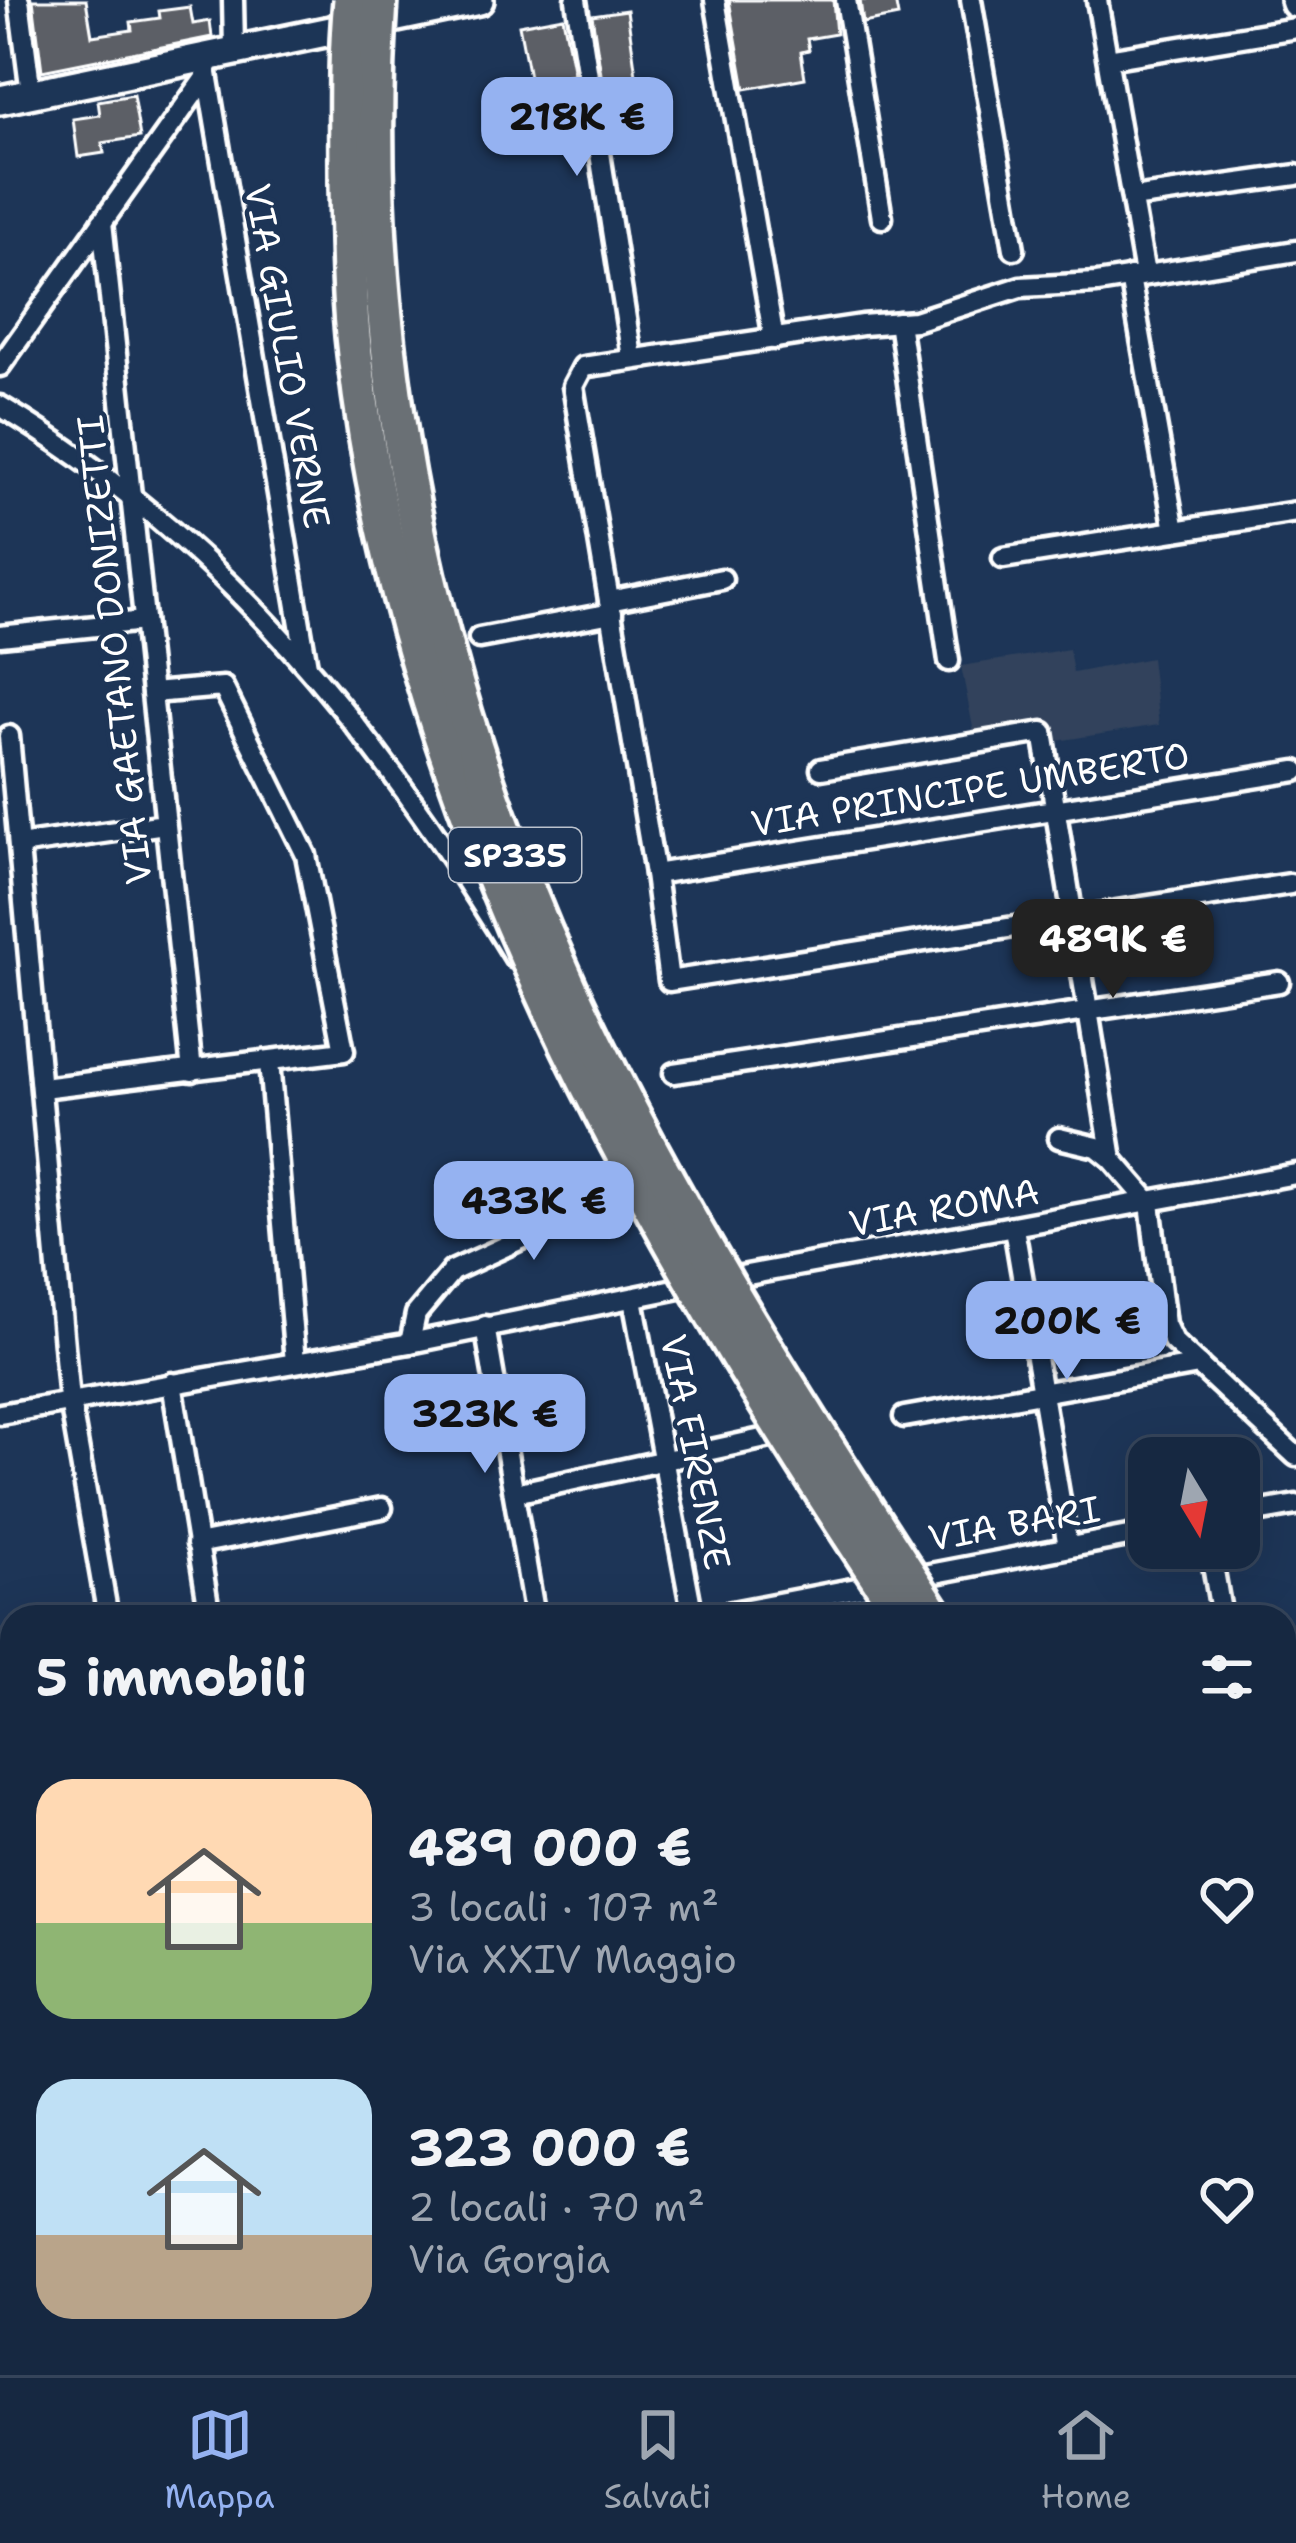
<!DOCTYPE html>
<html lang="it">
<meta charset="utf-8">
<style>
body{margin:0;font-family:"Shantell Sans",sans-serif;background:#23344c;color:#f1f3f6;height:100vh;display:flex;flex-direction:column;font-size:45px;white-space:nowrap}
*{box-sizing:border-box;margin:0}
p{font-size:39px;color:#9ea6b1}
.icon{flex:none;width:66px;height:66px;fill:none;stroke:currentColor;stroke-width:2;stroke-linecap:round;stroke-linejoin:round}
.map{position:relative;flex:1;overflow:hidden}
.panel{position:absolute;left:0px;top:1605px;width:1296px;height:771px;display:flex;flex-direction:column;background:#162841;border-radius:36px 36px 0 0;box-shadow:0 12px 48px #0002,0 0 0 3px #35445a}
.panel>*{flex:none}
.needle{width:78px;rotate:170deg}
.fabs{position:absolute;left:1128px;top:1437px;display:grid;gap:24px}
.fabs a{display:grid;place-items:center;width:132px;height:132px;border-radius:24px;background:#162841;box-shadow:0 12px 48px #0002,0 0 0 3px #35445a;font-size:60px}
.price{position:absolute;translate:-50% -102px;padding:0 27px;border-radius:24px;background:#95b2f1;color:#111;font-size:39px;line-height:78px;filter:drop-shadow(0 3px 6px #0008)}
.price::after{content:'';position:absolute;left:50%;top:72px;width:36px;height:27px;margin-left:-18px;background:inherit;clip-path:polygon(0 0,100% 0,50% 100%)}
.price.active{background:#222;color:#fff}
ul{padding:0;list-style:none}
li{display:flex;align-items:center;gap:36px;height:300px;padding:0 36px}
li span{display:grid;place-items:center;flex:none;width:336px;height:240px;border-radius:36px;color:#555}
li>.icon{margin-inline-start:auto}
span .icon{width:144px;height:144px;fill:#fffc;stroke-width:1}
li b{font-size:51px}
h2{display:flex;justify-content:space-between;align-items:center;height:144px;padding:0 36px;font-size:51px}
.menu{display:flex;justify-content:space-around;align-items:center;height:168px;border-top:3px solid #35445a;background:#162841;font-size:33px;color:#9ea6b1}
.menu a{display:grid;justify-items:center;gap:6px}
.menu .active{color:#95b2f1}
.map>svg:first-child{display:block}
</style>
<div class="map">
<svg width="1296" height="2375" viewBox="0 0 1296 2375">
<rect width="100%" height="100%" fill="#1d3557"/>
<filter id="ink" filterUnits="userSpaceOnUse"><feTurbulence type="fractalNoise" baseFrequency=".00833" numOctaves="2"/><feDisplacementMap in="SourceGraphic" scale="24" xChannelSelector="R" yChannelSelector="G"/><feConvolveMatrix kernelMatrix="1 2 1 2 8 2 1 2 1" color-interpolation-filters="sRGB"/></filter>
<g filter="url(#ink)">
<!-- built -->
<path fill="#30425c" d="M 1069,649 L 1073,673 L 1151,658 L 1159,725 L 1057,741 L 1052,722 L 974,733 L 961,666 Z"/>
<!-- building -->
<g fill="#5b5f66" stroke="#fff" stroke-width="3">
<path d="M 33,0 L 86,0 L 92,36 L 132,30 L 131,22 L 160,18 L 159,11 L 190,7 L 193,24 L 210,21 L 212,37 L 42,71 Z"/>
<path d="M 729,0 L 833,0 L 836,34 L 807,39 L 809,50 L 801,52 L 805,78 L 745,89 Z"/>
<path d="M 860,0 L 895,0 L 898,16 L 863,23 Z"/>
<path d="M 627,10 L 638,89 L 604,94 L 592,15 Z"/>
<path d="M 563,17 L 574,74 L 530,82 L 519,25 Z"/>
<path d="M 133,95 L 140,137 L 102,143 L 104,153 L 78,157 L 73,119 L 100,115 L 98,101 Z"/>
</g>
<g fill="none" stroke-linecap="round" stroke-linejoin="round">
<!-- street casing -->
<g stroke="#fff" stroke-width="27">
<g id="street">
<path d="M 19,0 L 31,93"/>
<path d="M 233,0 L 234,49"/>
<path d="M 576,0 L 631,351"/>
<path d="M 715,0 L 774,339"/>
<path d="M 846,0 L 882,218"/>
<path d="M 971,0 L 1014,249"/>
<path d="M 1097,0 L 1145,274"/>
<path d="M 204,56 L 307,666"/>
<path d="M 1108,59 L 1296,28"/>
<path d="M 1132,198 L 1296,175"/>
<path d="M 102,222 L 192,1071"/>
<path d="M 1130,277 L 1175,531"/>
<path d="M 899,322 L 949,661"/>
<path d="M 0,366 L 207,75"/>
<path d="M 0,406 C 225,540 381,737 515,958"/>
<path d="M 1003,558 L 1296,512"/>
<path d="M 609,601 L 722,579"/>
<path d="M 0,636 L 144,621"/>
<path d="M 479,638 L 612,613"/>
<path d="M 9,736 L 68,1390 L 108,1617"/>
<path d="M 821,769 L 1043,732 L 1112,1159 L 1150,1203"/>
<path d="M 19,845 L 165,824"/>
<path d="M 655,874 L 1296,771"/>
<path d="M 1290,884 L 669,981 L 655,874 L 573,386 L 583,367 L 862,325 L 915,321 L 1020,287 L 1097,283 L 1296,251"/>
<path d="M 269,1062 L 295,1362"/>
<path d="M 674,1073 L 1279,982"/>
<path d="M 42,1088 L 344,1051 L 306,855 L 223,687 L 152,693"/>
<path d="M 1059,1138 L 1097,1147 L 1112,1159"/>
<path d="M 1150,1203 L 1165,1324 L 1173,1341 L 1296,1456"/>
<path d="M 1014,1228 L 1068,1547"/>
<path d="M 633,1299 L 693,1617"/>
<path d="M 485,1326 L 535,1617"/>
<path d="M 410,1343 L 416,1314 L 452,1271 L 554,1224 L 652,1191"/>
<path d="M 172,1383 L 210,1617"/>
<path d="M 0,1414 L 410,1343 L 709,1282 L 1296,1174"/>
<path d="M 904,1417 L 1199,1365"/>
<path d="M 515,1493 L 789,1433"/>
<path d="M 1239,1515 L 1296,1505"/>
<path d="M 197,1544 L 382,1508"/>
<path d="M 1210,1548 L 1222,1617"/>
<path d="M 706,1617 L 1149,1532"/>
<path d="M 1284,1675 L 1296,1672"/>
<path d="M 1284,1834 L 1296,1832"/>
<path d="M 1284,1964 L 1296,1962"/>
<path d="M 0,2191 L 12,2189"/>
<path d="M 0,2221 L 12,2280"/>
<path d="M 29,2364 L 31,2375"/>
<path d="M 167,2364 L 169,2375"/>
<path d="M 381,2364 L 382,2375"/>
<path d="M 663,2364 L 665,2375"/>
<path d="M 742,2364 L 743,2375"/>
<path d="M 854,2364 L 855,2369"/>
<path d="M 537,2375 L 600,2364"/>
</g>
</g>
<!-- secondary casing -->
<g stroke="#fff" stroke-width="36">
<g id="secondary">
<path d="M 1295,0 L 1296,3"/>
<path d="M 0,100 L 479,0"/>
</g>
</g>
<!-- highway casing -->
<g stroke="#fff" stroke-width="42">
<path id="highway" d="M 1284,2262 L 1296,2291"/>
</g>
<!-- street -->
<use href="#street" stroke="#1d3557" stroke-width="18"/>
<!-- secondary -->
<use href="#secondary" stroke="#1d3557" stroke-width="27"/>
<!-- highway -->
<use href="#highway" stroke="#6b7074" stroke-width="33"/>
<!-- highway-bridge casing -->
<g stroke="#fff" stroke-width="42" stroke-linecap="butt">
<g id="highway-bridge">
<path d="M 351,0 C 345,60 347,121 347,182 C 348,239 348,297 355,354 C 407,814 651,1239 904,1617"/>
<path d="M 380,0 C 357,341 427,679 570,989 C 672,1209 805,1415 936,1617"/>
<path d="M 1284,2191 L 1296,2215"/>
</g>
</g>
<!-- highway-bridge -->
<use href="#highway-bridge" stroke="#6b7074" stroke-width="33"/>
</g>
</g>
<g text-anchor="middle" stroke-width="9" stroke-linejoin="round" paint-order="stroke">
<!-- shield labels -->
<rect fill="#1d3557" stroke="#bbc2cd" stroke-width="3" x="449" y="828" width="132" height="54" rx="9"/>
<g font-size="33" font-weight="bold" fill="#fff">
<text x="515" y="867">SP335</text>
</g>
<!-- street labels -->
<g font-size="36" fill="#fff" stroke="#1d3557">
<text transform="translate(288 356) rotate(80)" y="13">VIA GIULIO VERNE</text>
<text transform="translate(114 650) rotate(-96)" y="13">VIA GAETANO DONIZETTI</text>
<text transform="translate(970 789) rotate(-9)" y="13">VIA PRINCIPE UMBERTO</text>
<text transform="translate(944 1207) rotate(-10)" y="13">VIA ROMA</text>
<text transform="translate(696 1452) rotate(79)" y="13">VIA FIRENZE</text>
<text transform="translate(1014 1523) rotate(-10)" y="13">VIA BARI</text>
</g>
</g>
</svg>
<div class="fabs">
<a><svg class="needle" viewBox="-14 -14 28 28"><path d="M0-13l5 13h-10z" fill="#e53935"/><path d="M0 13l5-13h-10z" fill="#9ea6b1"/></svg></a>
</div>
<b class="price" style="left:577px;top:179px">218K €</b>
<b class="price active" style="left:1113px;top:1001px">489K €</b>
<b class="price" style="left:534px;top:1263px">433K €</b>
<b class="price" style="left:1067px;top:1383px">200K €</b>
<b class="price" style="left:485px;top:1476px">323K €</b>
<section class="panel">
<h2>5 immobili<svg class="icon" aria-label="filters" viewBox="0 0 24 24"><path d="M4 7h16M4 17h16"/><circle cx="9" cy="7" r="2"/><circle cx="15" cy="17" r="2"/></svg></h2>
<ul>
<li><span style="background:linear-gradient(#ffd9b3 60%,#8fb573 0)"><svg class="icon" aria-label="home" viewBox="0 0 24 24"><path d="M3 11l9-7 9 7M6 9v11h12V9"/></svg></span><div><b>489 000 €</b><p>3 locali · 107 m²</p><p>Via XXIV Maggio</p></div><svg class="icon" aria-label="heart" viewBox="0 0 24 24"><path d="M12 20l-8-8c-3-5 5-10 8-4 3-6 11-1 8 4z"/></svg></li>
<li><span style="background:linear-gradient(#bfe0f5 65%,#b9a48a 0)"><svg class="icon" aria-label="home" viewBox="0 0 24 24"><path d="M3 11l9-7 9 7M6 9v11h12V9"/></svg></span><div><b>323 000 €</b><p>2 locali · 70 m²</p><p>Via Gorgia</p></div><svg class="icon" aria-label="heart" viewBox="0 0 24 24"><path d="M12 20l-8-8c-3-5 5-10 8-4 3-6 11-1 8 4z"/></svg></li>
</ul>
</section>
</div>
<nav class="menu">
<a class="active"><svg class="icon" aria-label="map" viewBox="0 0 24 24"><path d="M3 6l6-2 6 2 6-2v14l-6 2-6-2-6 2zM9 4v14M15 6v14"/></svg>Mappa</a>
<a><svg class="icon" aria-label="saved" viewBox="0 0 24 24"><path d="M7 4h10v16l-5-4-5 4z"/></svg>Salvati</a>
<a><svg class="icon" aria-label="home" viewBox="0 0 24 24"><path d="M3 11l9-7 9 7M6 9v11h12V9"/></svg>Home</a>
</nav>
